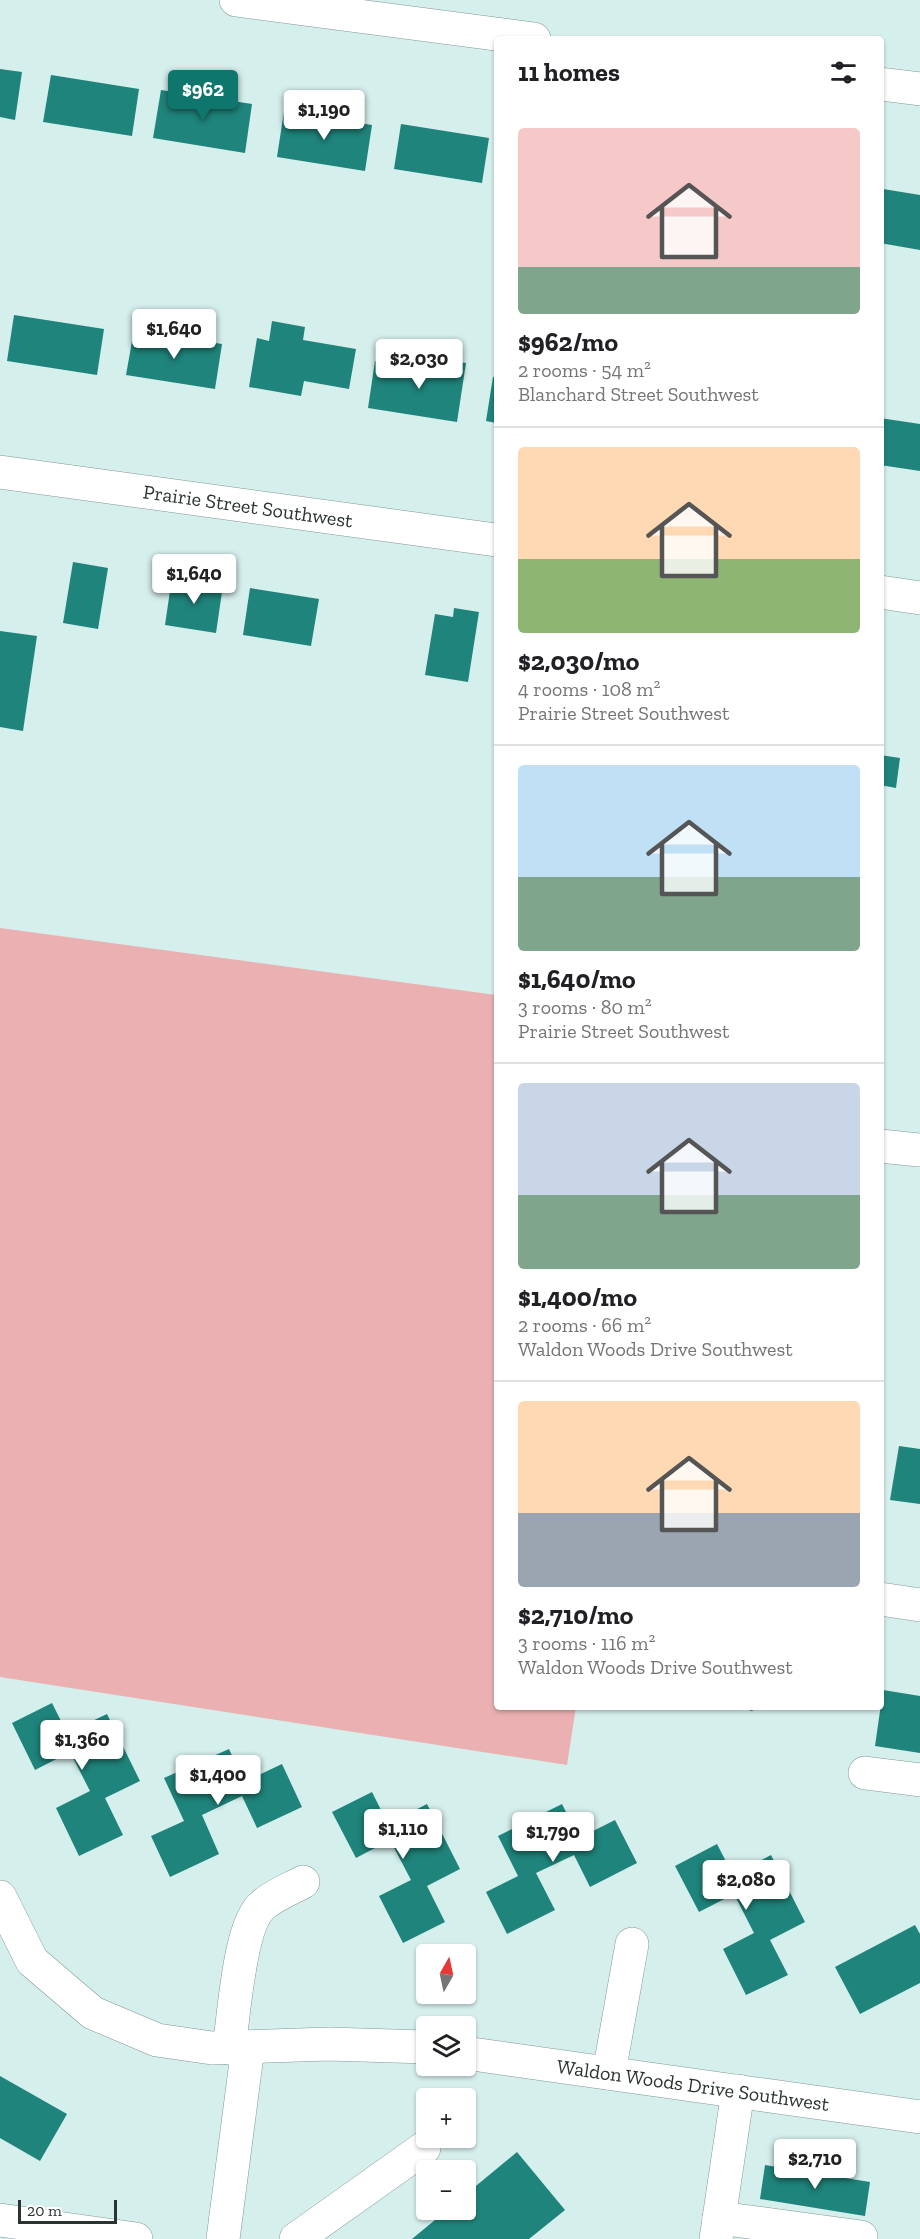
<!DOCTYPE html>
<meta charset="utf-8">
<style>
body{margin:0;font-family:"Zilla Slab",serif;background:#f2f2f2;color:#202124;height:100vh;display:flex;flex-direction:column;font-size:22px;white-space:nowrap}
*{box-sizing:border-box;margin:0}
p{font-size:20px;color:#757577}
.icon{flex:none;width:33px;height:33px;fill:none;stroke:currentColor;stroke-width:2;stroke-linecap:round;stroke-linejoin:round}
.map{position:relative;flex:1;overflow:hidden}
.side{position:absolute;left:494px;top:36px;width:390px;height:1674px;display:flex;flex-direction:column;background:#fff;border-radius:6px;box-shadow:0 2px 4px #0004}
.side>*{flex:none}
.needle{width:39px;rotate:9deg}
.fabs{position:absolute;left:416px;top:1944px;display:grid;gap:12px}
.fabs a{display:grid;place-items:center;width:60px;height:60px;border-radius:6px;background:#fff;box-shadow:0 2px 4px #0004;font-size:30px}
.scale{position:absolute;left:18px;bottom:15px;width:99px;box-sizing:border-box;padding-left:6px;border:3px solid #293332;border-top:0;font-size:16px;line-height:21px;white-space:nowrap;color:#293332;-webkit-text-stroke:4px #fff;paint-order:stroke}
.price{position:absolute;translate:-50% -51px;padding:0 14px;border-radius:6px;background:#fff;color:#222;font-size:20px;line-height:39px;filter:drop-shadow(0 2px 3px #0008)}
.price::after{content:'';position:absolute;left:50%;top:36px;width:18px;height:14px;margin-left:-9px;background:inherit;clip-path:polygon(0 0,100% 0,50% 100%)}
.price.on{background:#0f766e;color:#fff}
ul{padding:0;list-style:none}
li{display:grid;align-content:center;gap:12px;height:318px;padding:0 24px}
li+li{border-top:2px solid #e0e0e0}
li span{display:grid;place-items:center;height:186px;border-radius:6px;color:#555}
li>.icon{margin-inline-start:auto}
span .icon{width:108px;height:108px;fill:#fffc;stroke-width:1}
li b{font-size:26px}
h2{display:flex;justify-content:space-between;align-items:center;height:72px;padding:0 24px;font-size:26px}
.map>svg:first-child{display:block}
</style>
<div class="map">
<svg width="920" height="2239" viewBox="0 0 920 2239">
<rect width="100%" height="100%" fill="#d5efec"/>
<!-- green -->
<path fill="#ebb0b1" d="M 0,928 L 496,995 L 496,1707 L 576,1707 L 567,1765 L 0,1677 Z"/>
<!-- building -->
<g fill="#1f847b">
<path d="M 0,69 L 22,72 L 15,120 L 0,117 Z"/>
<path d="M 51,75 L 139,89 L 132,136 L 43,122 Z"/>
<path d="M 161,90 L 252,104 L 245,153 L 153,138 Z"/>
<path d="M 284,111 L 372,125 L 365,171 L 277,157 Z"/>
<path d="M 401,124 L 489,138 L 482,183 L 394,169 Z"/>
<path d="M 883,189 L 920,195 L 920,250 L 880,243 L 880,207 Z"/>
<path d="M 14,315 L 104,329 L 97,375 L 7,361 Z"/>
<path d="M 272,321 L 305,327 L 303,340 L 356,349 L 349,389 L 304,381 L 301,396 L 249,387 L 257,338 L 269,341 Z"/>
<path d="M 134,330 L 222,344 L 215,389 L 126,375 Z"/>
<path d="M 437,359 L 466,363 L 457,422 L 368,408 L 375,361 L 435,371 Z"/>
<path d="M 493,377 L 496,377 L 496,423 L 486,421 Z"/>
<path d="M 880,418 L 920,424 L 920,471 L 880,465 Z"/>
<path d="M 73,562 L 108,568 L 98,629 L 63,623 Z"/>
<path d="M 172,577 L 223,585 L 216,633 L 165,625 Z"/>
<path d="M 250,588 L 319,599 L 311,646 L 243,635 Z"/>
<path d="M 454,608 L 479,612 L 468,682 L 425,675 L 435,614 L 453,617 Z"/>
<path d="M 0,631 L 37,636 L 23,731 L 0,727 Z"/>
<path d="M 880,755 L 900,758 L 896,788 L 880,785 Z"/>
<path d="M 899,1446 L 920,1449 L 920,1504 L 890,1500 Z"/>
<path d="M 883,1690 L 920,1696 L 920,1753 L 875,1746 Z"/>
<path d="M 52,1703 L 67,1733 L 107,1714 L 140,1781 L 105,1798 L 123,1835 L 79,1856 L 56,1808 L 90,1791 L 70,1752 L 35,1770 L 12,1723 Z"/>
<path d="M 749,1707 L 764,1707 L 764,1708 L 750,1711 Z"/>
<path d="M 229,1749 L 244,1782 L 282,1764 L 302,1807 L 257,1828 L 242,1796 L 202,1815 L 219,1854 L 170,1877 L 151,1836 L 184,1821 L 164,1778 Z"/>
<path d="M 372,1792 L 388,1824 L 427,1804 L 460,1869 L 427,1886 L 445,1922 L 403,1943 L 379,1896 L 411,1880 L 390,1840 L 356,1858 L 332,1812 Z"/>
<path d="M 562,1804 L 579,1838 L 615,1820 L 637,1863 L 590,1887 L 574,1855 L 536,1873 L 555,1910 L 507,1934 L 486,1892 L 518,1876 L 498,1836 Z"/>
<path d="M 717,1844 L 733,1875 L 771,1855 L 805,1922 L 770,1940 L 788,1975 L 746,1995 L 723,1949 L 754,1933 L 734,1894 L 699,1912 L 675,1866 Z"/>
<path d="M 915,1925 L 920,1934 L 920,1983 L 860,2014 L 835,1967 Z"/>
<path d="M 0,2076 L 67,2114 L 40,2161 L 0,2138 Z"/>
<path d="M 517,2152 L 565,2210 L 529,2239 L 412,2239 L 447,2210 L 465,2210 L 465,2195 Z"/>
<path d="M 765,2165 L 870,2182 L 865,2216 L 760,2199 Z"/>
</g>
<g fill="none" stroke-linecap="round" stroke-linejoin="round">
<!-- minor casing -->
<g stroke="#809995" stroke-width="34">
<g id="minor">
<path d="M 236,0 L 534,39"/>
<path d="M 880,84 L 920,89"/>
<path d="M 0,472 L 496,540"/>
<path d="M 880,592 L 920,598"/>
<path d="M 880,1146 L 920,1150"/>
<path d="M 880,1599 L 920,1605"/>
<path d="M 865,1773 L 920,1780"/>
<path d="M 0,1897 L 32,1961 L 93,2013 L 157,2040 L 212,2048 L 329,2044 L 426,2047"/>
<path d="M 229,2048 C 234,2017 239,1923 263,1905 C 274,1895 290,1889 303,1882"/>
<path d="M 465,2053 L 920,2117"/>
<path d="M 609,2073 L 632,1944"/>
<path d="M 719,2218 L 861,2237"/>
<path d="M 0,2220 L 136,2239"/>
<path d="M 223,2239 L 248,2047"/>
<path d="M 296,2239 L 424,2148"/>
<path d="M 716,2239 L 738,2091"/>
</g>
</g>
<!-- minor -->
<use href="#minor" stroke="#fff" stroke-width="33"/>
</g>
<g text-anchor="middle" stroke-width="6" stroke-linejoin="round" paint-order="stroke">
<!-- street labels -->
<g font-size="20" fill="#293332" stroke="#fff">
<text transform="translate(248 506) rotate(8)" y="7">Prairie Street Southwest</text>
<text transform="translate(693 2085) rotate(8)" y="7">Waldon Woods Drive Southwest</text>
</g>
</g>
</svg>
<div class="fabs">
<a><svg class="needle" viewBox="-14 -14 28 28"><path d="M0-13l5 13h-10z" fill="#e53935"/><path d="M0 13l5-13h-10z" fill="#757577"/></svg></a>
<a><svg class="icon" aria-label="layers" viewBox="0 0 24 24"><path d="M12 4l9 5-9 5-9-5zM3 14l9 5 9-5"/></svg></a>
<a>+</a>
<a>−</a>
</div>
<div class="scale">20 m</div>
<b class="price on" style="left:203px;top:121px">$962</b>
<b class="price" style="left:324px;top:141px">$1,190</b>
<b class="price" style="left:174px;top:360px">$1,640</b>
<b class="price" style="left:419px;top:390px">$2,030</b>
<b class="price" style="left:194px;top:605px">$1,640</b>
<b class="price" style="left:82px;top:1771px">$1,360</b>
<b class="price" style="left:218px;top:1806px">$1,400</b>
<b class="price" style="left:403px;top:1860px">$1,110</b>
<b class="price" style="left:553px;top:1863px">$1,790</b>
<b class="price" style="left:746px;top:1911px">$2,080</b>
<b class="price" style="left:815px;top:2190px">$2,710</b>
<section class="side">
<h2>11 homes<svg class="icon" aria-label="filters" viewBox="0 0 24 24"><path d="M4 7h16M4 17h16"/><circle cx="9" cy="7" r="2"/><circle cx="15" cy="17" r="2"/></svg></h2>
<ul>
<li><span style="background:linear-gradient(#f6c9c9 75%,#7fa58c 0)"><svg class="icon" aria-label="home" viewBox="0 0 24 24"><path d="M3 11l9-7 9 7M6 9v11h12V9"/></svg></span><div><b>$962/mo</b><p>2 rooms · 54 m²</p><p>Blanchard Street Southwest</p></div></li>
<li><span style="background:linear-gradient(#ffd9b3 60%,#8fb573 0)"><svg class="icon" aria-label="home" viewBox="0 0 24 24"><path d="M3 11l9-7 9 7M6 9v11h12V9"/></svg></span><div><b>$2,030/mo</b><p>4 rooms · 108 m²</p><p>Prairie Street Southwest</p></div></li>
<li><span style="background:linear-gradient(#bfe0f5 60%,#7fa58c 0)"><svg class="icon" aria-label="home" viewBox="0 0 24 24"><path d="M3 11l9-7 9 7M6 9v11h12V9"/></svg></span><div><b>$1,640/mo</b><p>3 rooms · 80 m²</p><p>Prairie Street Southwest</p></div></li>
<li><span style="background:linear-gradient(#c9d6e8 60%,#7fa58c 0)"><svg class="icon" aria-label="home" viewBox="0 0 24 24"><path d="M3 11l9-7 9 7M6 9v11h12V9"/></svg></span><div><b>$1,400/mo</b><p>2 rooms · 66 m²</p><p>Waldon Woods Drive Southwest</p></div></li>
<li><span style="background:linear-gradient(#ffd9b3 60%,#9aa5b1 0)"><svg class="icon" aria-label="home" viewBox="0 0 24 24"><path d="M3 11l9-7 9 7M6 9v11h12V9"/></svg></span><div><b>$2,710/mo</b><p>3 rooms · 116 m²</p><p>Waldon Woods Drive Southwest</p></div></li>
</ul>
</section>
</div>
